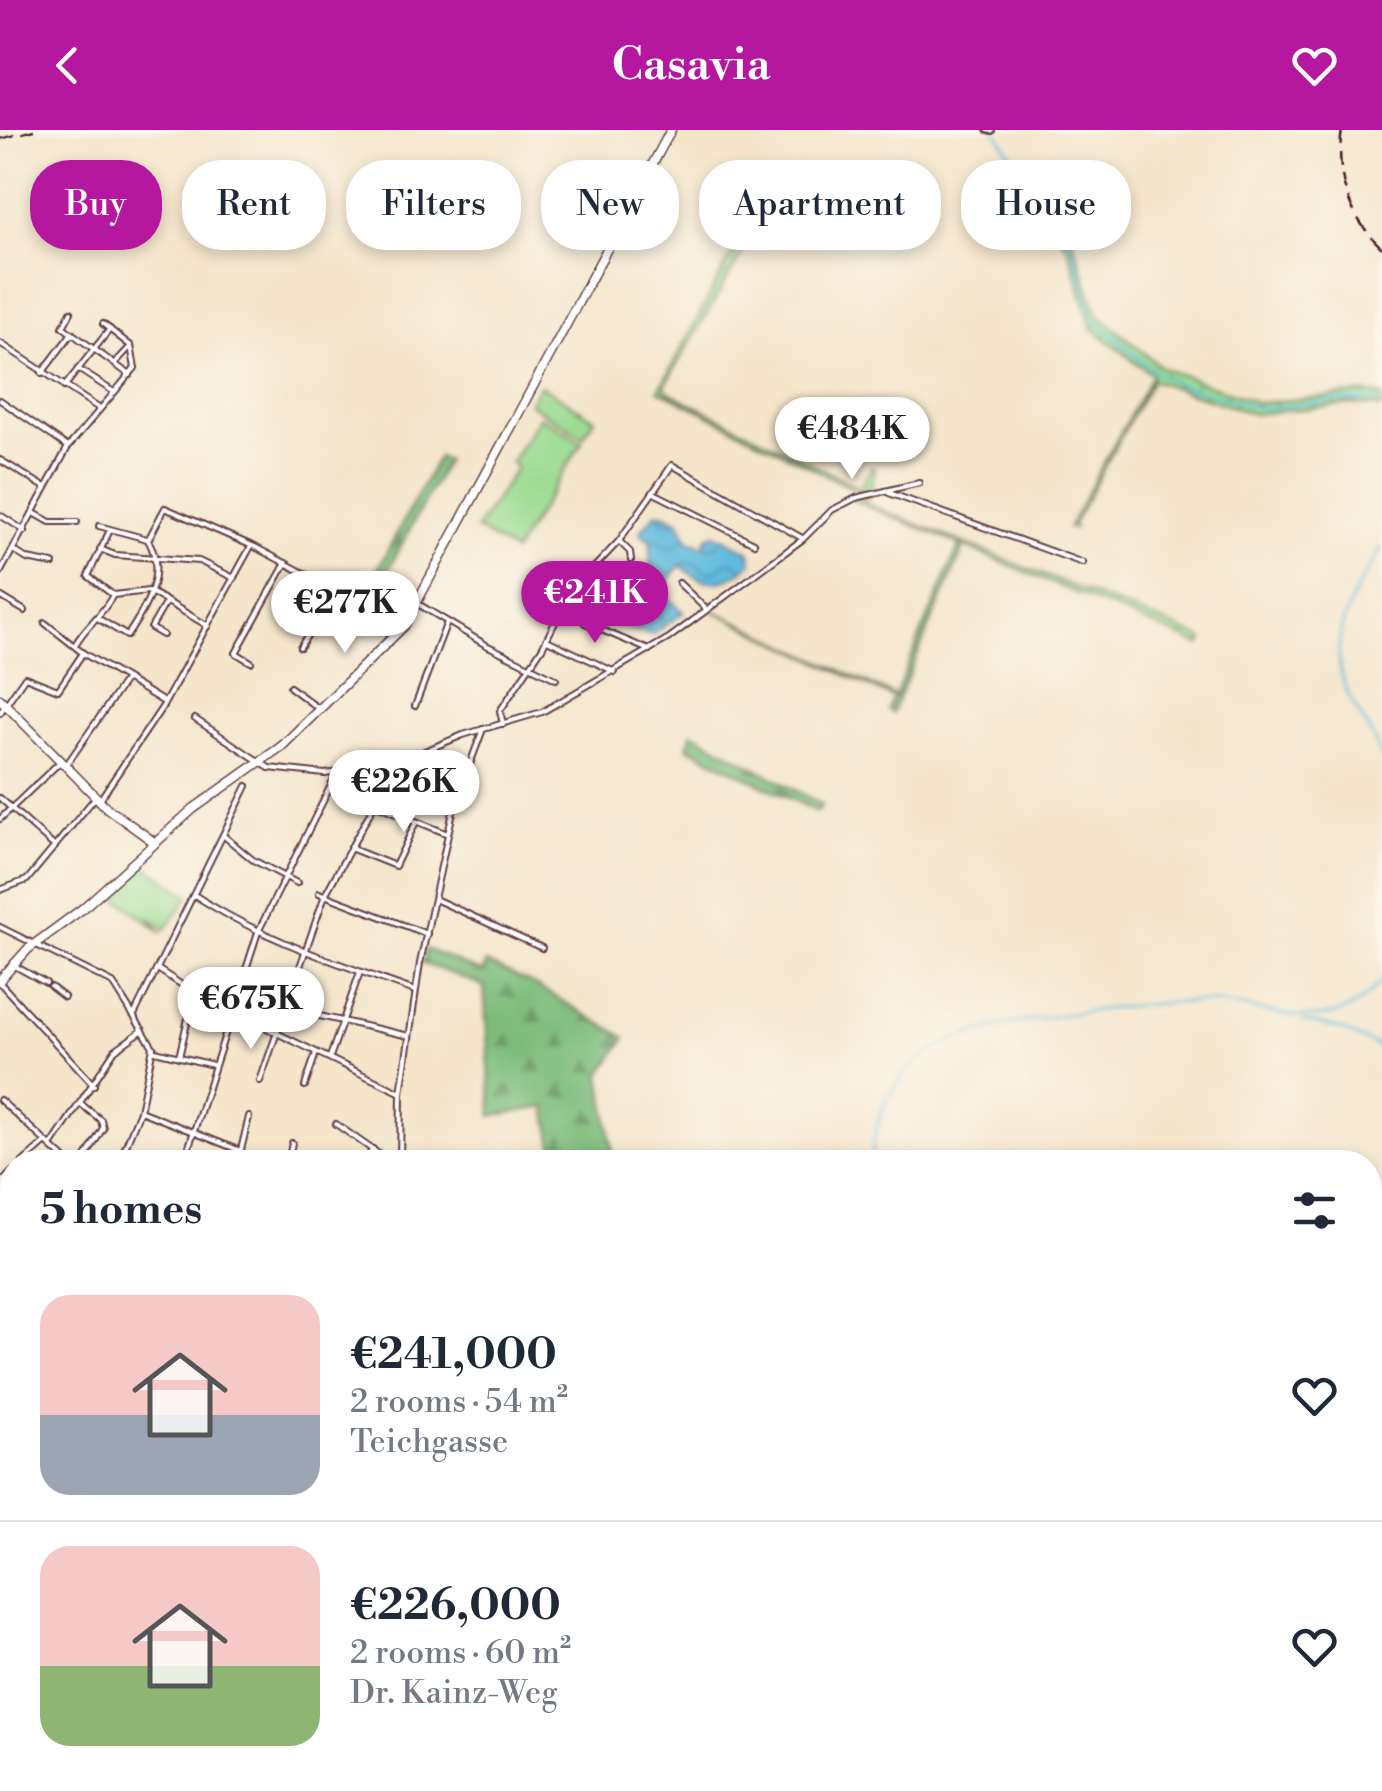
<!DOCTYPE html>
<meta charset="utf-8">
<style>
body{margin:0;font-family:"Libre Bodoni",serif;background:#f6f6f7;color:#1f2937;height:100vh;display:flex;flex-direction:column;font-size:38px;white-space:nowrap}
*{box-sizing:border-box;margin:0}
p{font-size:32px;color:#747a83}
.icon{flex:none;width:55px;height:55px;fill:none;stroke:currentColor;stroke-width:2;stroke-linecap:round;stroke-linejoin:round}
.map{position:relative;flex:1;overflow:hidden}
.drawer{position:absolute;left:0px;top:1020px;width:1382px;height:642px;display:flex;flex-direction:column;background:#fff;border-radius:40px 40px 0 0;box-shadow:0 5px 15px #0003}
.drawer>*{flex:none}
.guide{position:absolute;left:30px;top:30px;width:1322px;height:90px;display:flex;gap:20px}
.price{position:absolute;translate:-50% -85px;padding:0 22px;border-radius:35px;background:#fff;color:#222;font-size:32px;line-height:65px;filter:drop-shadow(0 2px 5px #0008)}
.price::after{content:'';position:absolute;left:50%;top:60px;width:30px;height:22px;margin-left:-15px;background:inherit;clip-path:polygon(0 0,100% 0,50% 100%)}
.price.active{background:#b5179e;color:#fff}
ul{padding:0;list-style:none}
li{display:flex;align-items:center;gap:30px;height:250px;padding:0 40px}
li+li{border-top:2px solid #e0e1e3}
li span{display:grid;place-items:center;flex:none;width:280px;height:200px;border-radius:30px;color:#555}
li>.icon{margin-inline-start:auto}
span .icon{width:120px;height:120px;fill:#fffc;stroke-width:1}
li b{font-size:42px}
h2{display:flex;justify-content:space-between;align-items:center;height:120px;padding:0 40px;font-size:42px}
.tag{padding:0 35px;border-radius:40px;background:#fff;box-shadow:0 5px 15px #0003;font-size:35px;line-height:90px}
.tag.active{background:#b5179e;color:#fff}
header{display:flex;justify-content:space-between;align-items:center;height:130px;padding:0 40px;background:#b5179e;color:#fff;font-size:45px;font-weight:600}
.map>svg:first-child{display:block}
</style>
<header><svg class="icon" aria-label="back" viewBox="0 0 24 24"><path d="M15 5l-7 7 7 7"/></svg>Casavia<svg class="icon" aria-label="heart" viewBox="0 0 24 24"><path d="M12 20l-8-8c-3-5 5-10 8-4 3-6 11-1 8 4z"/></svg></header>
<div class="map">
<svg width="1382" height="1661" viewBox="0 0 1382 1661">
<defs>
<pattern id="grass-dots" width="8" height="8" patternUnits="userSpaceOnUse" patternTransform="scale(2.5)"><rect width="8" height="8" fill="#9bdb91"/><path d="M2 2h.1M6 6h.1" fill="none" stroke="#87bc7d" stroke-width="1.8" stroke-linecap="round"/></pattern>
<pattern id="forest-firs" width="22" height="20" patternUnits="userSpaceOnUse" patternTransform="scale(2.5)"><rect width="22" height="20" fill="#7cbb7b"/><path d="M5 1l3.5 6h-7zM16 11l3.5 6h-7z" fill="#689765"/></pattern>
<pattern id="water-waves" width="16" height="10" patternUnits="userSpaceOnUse" patternTransform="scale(2.5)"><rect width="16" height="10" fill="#61bbde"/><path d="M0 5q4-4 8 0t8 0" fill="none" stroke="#5297b4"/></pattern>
</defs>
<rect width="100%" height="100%" fill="#fbf7ec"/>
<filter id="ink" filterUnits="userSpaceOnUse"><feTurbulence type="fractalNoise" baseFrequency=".01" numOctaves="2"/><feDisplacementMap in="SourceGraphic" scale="20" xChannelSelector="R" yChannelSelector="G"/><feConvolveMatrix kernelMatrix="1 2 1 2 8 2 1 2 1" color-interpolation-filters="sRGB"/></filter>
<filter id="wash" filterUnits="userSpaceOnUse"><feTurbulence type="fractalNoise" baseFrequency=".0048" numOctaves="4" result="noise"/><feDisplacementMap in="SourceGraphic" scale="40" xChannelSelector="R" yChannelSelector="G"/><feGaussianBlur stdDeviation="2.25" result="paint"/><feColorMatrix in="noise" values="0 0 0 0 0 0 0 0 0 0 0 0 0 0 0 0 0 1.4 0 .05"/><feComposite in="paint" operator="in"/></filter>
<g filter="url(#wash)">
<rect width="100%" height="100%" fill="#f4e5cb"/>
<!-- grass -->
<g fill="url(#grass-dots)" stroke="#727d5e" stroke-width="2.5">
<path d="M 1032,49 L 1072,108 L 1097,184 L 1162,238 L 1258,273 L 1368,263 L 1382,266 L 1382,278 L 1351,274 L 1253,284 L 1152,250 L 1072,396 L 1076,398 L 1068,398 L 1152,245 L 1092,198 L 1068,118 L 1022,52 Z"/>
<path d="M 735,119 L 743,122 L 665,255 L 667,261 L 860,358 L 871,337 L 875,339 L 869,368 L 858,371 L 1197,506 L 1203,510 L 1200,515 L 855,371 L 850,368 L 860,362 L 659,260 Z"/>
</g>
<!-- forest -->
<g fill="url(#forest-firs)" stroke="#636d53" stroke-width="2.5">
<path d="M 438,327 L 446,331 L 385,446 L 376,442 Z"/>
<path d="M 959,416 L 964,418 L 892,583 L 888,580 L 893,568 L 712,480 L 895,566 Z"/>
<path d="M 692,602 L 822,675 L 817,682 L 687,617 Z"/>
<path d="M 426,819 L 483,843 L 486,833 L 535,855 L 626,908 L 601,944 L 614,1032 L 556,1032 L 546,977 L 492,986 L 484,856 L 422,833 Z"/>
</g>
<!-- pitch -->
<g fill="#9bdb91" stroke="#727d5e" stroke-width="2.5">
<path d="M 540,255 L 595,289 L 583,307 L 529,273 Z"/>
<path d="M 540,286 L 582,312 L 514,422 L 476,399 L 517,337 L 511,332 Z"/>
<path d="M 142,733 L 189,766 L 166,799 L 148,787 L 163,803 L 113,765 L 119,766 Z"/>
</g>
<!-- water -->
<path fill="url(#water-waves)" stroke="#566d84" stroke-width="2.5" d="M 657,382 L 678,390 L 689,411 L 704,416 L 707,407 L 715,404 L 749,421 L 752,432 C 730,455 703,459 681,435 L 660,461 L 684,482 L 652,505 L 604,491 L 591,473 L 624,445 L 642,461 L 655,462 L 649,450 L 651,412 L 640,402 Z"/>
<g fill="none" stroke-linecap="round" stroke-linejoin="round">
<!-- stream -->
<g stroke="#61bbde" stroke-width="2.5">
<path d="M 995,0 L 1070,112 L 1094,189 L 1152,240 L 1177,254 L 1262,279 L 1337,270 L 1382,272"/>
<path d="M 1382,418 C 1353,461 1323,510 1348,564 C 1359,585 1373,605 1382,627"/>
<path d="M 1303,891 L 1337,898 L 1382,918"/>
<path d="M 871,1032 C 881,911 971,899 1069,884 C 1113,878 1161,871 1206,872 C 1269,875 1336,915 1382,849"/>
<path d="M 1382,1105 L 1382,1117"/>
<path d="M 922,1650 L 925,1661"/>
</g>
</g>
</g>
<g filter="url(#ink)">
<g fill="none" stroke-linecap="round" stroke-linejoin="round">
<!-- street casing -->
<g stroke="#643d43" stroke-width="8">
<g id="street">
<path d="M 987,0 L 992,1"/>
<path d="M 71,182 L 63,197 L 130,245"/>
<path d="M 0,213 L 100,279"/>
<path d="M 117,231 L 131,216"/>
<path d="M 78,239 L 114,262"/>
<path d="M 42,243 L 72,203"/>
<path d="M 64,257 L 110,199"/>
<path d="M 0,270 L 68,317"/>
<path d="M 0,330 L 43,356"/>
<path d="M 889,363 L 1083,433"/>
<path d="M 656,364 L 754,413"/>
<path d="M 34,383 L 50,392 L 77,392"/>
<path d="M 0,385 L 25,401"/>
<path d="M 99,396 L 147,409"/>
<path d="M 110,400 L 88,446 L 113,465"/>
<path d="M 619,411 L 630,422 L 631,430"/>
<path d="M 100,419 L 115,425 L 199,431 L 234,448"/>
<path d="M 13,420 L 27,429 L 53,434"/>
<path d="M 0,443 L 68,317 L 135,238 L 131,216 L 103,194"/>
<path d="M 679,453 L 706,479"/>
<path d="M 113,465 L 149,461 L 208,496"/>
<path d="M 0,466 L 25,481"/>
<path d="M 566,470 L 585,493 L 649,520"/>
<path d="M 99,489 L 127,506 C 146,478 167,442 148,410 L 165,378 L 255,417 L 336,460"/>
<path d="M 45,493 L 83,523 L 164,572"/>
<path d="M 163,505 L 151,498 L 166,472"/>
<path d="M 547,510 L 615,542"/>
<path d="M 75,515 C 86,495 102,486 113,465"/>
<path d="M 300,517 L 336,460 L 375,448 L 486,515 L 556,549"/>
<path d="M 251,532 L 236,523 L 286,433"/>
<path d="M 290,557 L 319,579"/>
<path d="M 415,576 L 447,492"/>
<path d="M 0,583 L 25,547 L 58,560 L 83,523"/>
<path d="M 195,589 L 269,638 L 325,644 L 391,635 L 463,605 L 542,582 L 669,508 L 803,409 L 832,380 L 856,368 L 919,353"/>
<path d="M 503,594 L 500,581 L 542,518 L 570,463 L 619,411 L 672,335 L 802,408"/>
<path d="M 67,634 L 126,549"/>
<path d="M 0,668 L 55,717"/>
<path d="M 99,671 L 163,576 L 250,418"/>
<path d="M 374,674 L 448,704"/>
<path d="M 0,689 L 62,630"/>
<path d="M 224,706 L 253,730 L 297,753"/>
<path d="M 350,718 L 395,736 L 416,692"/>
<path d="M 0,760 L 27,750 L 94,669"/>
<path d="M 319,763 L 427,804"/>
<path d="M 196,766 C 263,810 340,834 415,861"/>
<path d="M 437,770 L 542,818"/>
<path d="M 0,797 L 113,853 L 153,917 L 140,981 L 119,1032"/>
<path d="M 13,835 L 46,853"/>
<path d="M 159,840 L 194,863 L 399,962"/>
<path d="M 0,853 L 94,955"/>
<path d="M 51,857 L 64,867"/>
<path d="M 284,878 L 409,906"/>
<path d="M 135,883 L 247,656"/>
<path d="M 155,921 L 213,935"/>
<path d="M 179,927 L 194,863"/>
<path d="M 330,927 L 360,842"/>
<path d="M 260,951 L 325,765 L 391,644 L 391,635"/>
<path d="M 305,956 L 316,923"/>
<path d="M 0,970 L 68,1032"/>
<path d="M 82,975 L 101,990 L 103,998 L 83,1032"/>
<path d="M 140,981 L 241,1021"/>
<path d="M 336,994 L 390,1032"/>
<path d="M 51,1016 L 115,920 L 143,900"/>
<path d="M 23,1032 L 46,1012"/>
<path d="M 184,1032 L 258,802 L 337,643"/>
<path d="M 238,1032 L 249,987"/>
<path d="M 288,1032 L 292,1013"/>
<path d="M 364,1032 L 373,1019"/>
<path d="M 400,1032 L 401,963 L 420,833 L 454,677 L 483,599"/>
<path d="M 1,1053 L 12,1042"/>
<path d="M 0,1075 L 11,1065"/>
<path d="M 0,1121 L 12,1134"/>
<path d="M 0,1169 L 12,1161"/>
<path d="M 0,1250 L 12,1241"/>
<path d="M 0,1320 L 12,1312"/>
<path d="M 0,1338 L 12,1357"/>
<path d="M 0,1404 L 12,1396"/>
<path d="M 1370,1530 L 1382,1534"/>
<path d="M 0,1557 L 12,1584"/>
<path d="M 1370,1579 L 1382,1584"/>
<path d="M 0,1593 L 12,1587"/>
<path d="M 0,1640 L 12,1634"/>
<path d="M 43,1650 L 48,1661"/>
<path d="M 403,1650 L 413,1661"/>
<path d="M 427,1650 L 435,1661"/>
<path d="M 978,1650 L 989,1661"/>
<path d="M 1136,1650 L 1162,1661"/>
<path d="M 1273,1650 L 1273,1661"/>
<path d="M 1319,1650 L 1343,1661"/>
<path d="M 1024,1661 L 1035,1650"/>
<path d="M 1108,1661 L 1110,1650"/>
<path d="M 1374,1661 L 1382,1655"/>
</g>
</g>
<!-- secondary casing -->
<g stroke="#643d43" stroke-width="11">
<g id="secondary">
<path d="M 0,569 L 107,678 L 154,712"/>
<path d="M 0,850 L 28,819 L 82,779 L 193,679 L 282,616 L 404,496 L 671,0"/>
<path d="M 1370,1127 L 1382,1130"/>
<path d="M 1370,1644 L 1382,1622"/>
<path d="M 1064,1650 L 1075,1661"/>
<path d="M 1361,1661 L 1367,1650"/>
</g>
</g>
<!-- primary casing -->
<g stroke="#643d43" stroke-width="12">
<g id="primary">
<path d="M 0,1052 L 12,1067"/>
<path d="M 421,1650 L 428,1661"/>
</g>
</g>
<!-- highway casing -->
<g stroke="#643d43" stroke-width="15">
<g id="highway">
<path d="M 179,1661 L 185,1650"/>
<path d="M 197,1661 L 201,1650"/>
</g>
</g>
<!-- street -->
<use href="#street" stroke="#fff" stroke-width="4"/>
<!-- secondary -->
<use href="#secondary" stroke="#fff" stroke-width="8"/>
<!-- primary -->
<use href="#primary" stroke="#fff" stroke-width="9"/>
<!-- highway -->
<use href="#highway" stroke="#fff" stroke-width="11"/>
<!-- rail -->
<g stroke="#4a1f2b" stroke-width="2.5" stroke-dasharray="15 8" stroke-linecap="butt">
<path d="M 1342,0 C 1335,45 1348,86 1382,118"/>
<path d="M 0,9 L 34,0"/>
<path d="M 0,1499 L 12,1526"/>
<path d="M 69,1650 L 74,1661"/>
</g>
</g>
</g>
</svg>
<b class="price" style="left:852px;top:352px">€484K</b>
<b class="price active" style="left:595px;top:516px">€241K</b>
<b class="price" style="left:345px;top:526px">€277K</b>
<b class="price" style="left:404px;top:705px">€226K</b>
<b class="price" style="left:251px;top:922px">€675K</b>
<div class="guide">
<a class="tag active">Buy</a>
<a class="tag">Rent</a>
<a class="tag">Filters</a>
<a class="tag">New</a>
<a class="tag">Apartment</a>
<a class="tag">House</a>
</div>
<section class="drawer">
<h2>5 homes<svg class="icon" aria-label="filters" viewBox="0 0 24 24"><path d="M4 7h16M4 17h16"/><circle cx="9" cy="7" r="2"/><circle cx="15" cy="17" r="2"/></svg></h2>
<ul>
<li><span style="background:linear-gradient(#f6c9c9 60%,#9aa5b1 0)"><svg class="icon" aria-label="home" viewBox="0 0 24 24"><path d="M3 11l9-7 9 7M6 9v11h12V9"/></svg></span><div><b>€241,000</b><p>2 rooms · 54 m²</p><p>Teichgasse</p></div><svg class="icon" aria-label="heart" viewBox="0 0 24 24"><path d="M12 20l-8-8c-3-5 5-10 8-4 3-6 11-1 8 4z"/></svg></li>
<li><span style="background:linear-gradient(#f6c9c9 60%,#8fb573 0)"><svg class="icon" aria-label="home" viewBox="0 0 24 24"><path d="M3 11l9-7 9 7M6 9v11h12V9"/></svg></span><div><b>€226,000</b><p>2 rooms · 60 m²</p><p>Dr. Kainz-Weg</p></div><svg class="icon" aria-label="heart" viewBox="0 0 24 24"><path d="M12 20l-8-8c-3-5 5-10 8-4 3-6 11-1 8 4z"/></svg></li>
</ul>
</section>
</div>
